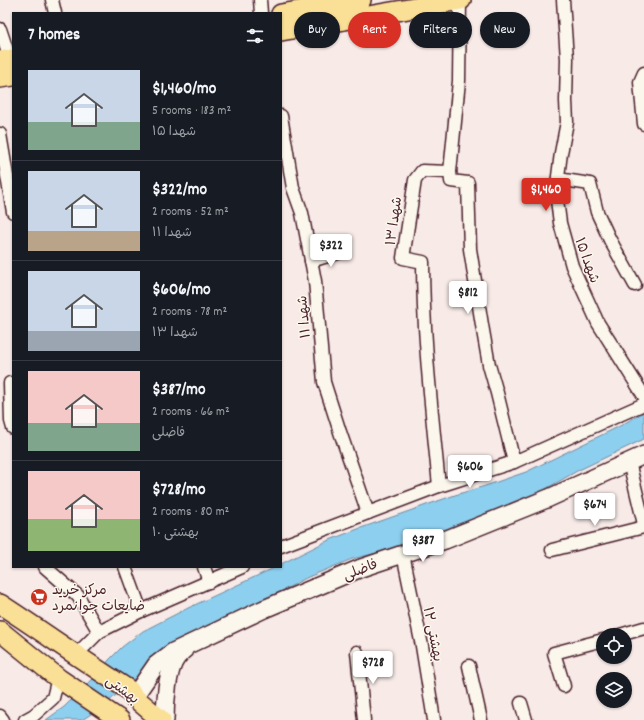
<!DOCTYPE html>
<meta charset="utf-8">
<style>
body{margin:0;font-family:Dekko,"Playpen Sans Arabic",sans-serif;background:#20242c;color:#f1f3f6;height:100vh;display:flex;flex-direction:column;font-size:15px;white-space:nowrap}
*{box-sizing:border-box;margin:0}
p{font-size:13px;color:#9ea1a6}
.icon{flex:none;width:22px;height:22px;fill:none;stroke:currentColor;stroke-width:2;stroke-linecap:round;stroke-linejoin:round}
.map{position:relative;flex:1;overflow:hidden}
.sheet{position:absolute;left:12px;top:12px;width:270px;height:556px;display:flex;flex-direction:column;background:#171b24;border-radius:0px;box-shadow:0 1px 3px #0004}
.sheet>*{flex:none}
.banner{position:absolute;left:294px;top:12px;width:290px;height:36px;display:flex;gap:8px}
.controls{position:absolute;left:596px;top:628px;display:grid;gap:8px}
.controls a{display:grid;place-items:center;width:36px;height:36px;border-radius:50%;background:#171b24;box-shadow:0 1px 3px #0004;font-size:20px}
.price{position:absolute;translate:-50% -34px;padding:0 9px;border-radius:4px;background:#fff;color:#222;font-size:13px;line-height:26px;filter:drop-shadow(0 1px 2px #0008)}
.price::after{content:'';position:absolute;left:50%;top:24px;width:12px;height:9px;margin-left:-6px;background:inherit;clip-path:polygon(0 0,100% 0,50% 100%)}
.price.current{background:#d93025;color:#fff}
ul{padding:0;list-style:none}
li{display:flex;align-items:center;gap:12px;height:100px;padding:0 16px}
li+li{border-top:1px solid #363941}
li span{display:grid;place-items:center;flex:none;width:112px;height:80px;border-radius:0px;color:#555}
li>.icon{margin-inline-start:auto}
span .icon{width:48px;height:48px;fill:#fffc;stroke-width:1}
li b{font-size:17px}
h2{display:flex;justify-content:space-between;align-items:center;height:48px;padding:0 16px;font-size:17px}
.chip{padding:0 14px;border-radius:18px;background:#171b24;box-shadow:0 1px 3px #0004;font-size:14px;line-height:36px}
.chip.current{background:#d93025;color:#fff}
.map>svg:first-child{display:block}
</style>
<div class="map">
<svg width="644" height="720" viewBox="0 0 644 720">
<rect width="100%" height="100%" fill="#f7eae7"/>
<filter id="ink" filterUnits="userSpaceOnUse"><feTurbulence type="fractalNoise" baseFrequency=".025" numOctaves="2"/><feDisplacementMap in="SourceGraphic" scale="8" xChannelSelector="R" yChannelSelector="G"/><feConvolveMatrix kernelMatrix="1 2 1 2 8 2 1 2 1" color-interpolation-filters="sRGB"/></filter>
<g filter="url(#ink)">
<!-- water -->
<path fill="#8dcfee" stroke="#7289a0" d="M 644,412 L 644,439 L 577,471 L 542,491 L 506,508 L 461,523 L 394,549 L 352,559 L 306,578 L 282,591 L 263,604 L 151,660 L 137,676 L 106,704 L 82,720 L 46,720 L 64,707 L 100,672 L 109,660 L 122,647 L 143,631 L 186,609 L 276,567 L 281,567 L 281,564 L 327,541 L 358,529 L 455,495 L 485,486 L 526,472 L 618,427 Z"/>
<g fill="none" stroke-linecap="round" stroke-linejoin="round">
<!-- street casing -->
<g stroke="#4a1f2b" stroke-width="15">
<g id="street">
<path d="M 52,0 L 55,13"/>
<path d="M 260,0 L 261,13"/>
<path d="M 563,0 L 567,59 L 566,101 L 567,122 L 561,153 L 556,192 L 560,223 L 572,266 L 598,323 L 644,396"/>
<path d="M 0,29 L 10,59"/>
<path d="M 644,73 L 640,82 L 644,124"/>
<path d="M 281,116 L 293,188 L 302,213 L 315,281 L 324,382 L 340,432 L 368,513"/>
<path d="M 0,134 L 13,212"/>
<path d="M 450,172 L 451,181 L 468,183 L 470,249 L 482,325 L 489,365 L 497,393 L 514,462"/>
<path d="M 558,179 L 590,184 L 597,212 L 610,240 L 635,285"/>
<path d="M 311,261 L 344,251"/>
<path d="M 10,383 L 11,421 L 13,428"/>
<path d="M 629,462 L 644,524"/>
<path d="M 439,486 C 432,412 423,337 423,262 L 403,258 L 415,180 L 422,171 L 450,172 L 459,81 L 460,0"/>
<path d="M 281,546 L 439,486 L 514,462 L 644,404"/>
<path d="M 552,550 L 644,527"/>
<path d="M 403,554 L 422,646 L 434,720"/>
<path d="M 45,567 L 78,596 L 99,632"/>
<path d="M 125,567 L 141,611"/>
<path d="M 204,567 L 209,582"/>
<path d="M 620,635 L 644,628"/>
<path d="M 357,652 L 364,720"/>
<path d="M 76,655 L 99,632 L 141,611 L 242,567"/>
<path d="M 469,666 L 481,720"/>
<path d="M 564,686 L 554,653 L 603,640"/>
<path d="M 521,703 L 526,720"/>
<path d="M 0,716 L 3,720"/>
<path d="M 25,720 L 34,715 L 53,698 L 58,678"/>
</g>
</g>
<!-- secondary casing -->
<g stroke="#4a1f2b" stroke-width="20">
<g id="secondary">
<path d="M 134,697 L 156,665 L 173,652 L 264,609 L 361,568 L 445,540 L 549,498 L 644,455"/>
<path d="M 165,720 C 165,704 167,669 177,657 C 179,655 181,652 184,650"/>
</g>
</g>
<!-- primary casing -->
<g stroke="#4a1f2b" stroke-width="22">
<g id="primary">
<path d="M 281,14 L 361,0"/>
<path d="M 281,31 L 461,0"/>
<path d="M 0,61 L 13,59"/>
<path d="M 0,78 L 13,76"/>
<path d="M 0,604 C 43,632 85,662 129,690 L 134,697 L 161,720"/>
<path d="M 0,631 L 58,678 L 120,720"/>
</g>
</g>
<!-- street -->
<use href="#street" stroke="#fbf7ec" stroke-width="12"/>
<!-- secondary -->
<use href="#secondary" stroke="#fbf7ec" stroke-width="17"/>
<!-- primary -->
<use href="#primary" stroke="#fadf96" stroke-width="19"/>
</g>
</g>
<!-- icons -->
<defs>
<g id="supermarket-disc" transform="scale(0.9)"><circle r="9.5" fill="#c8321e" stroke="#fbf7ec"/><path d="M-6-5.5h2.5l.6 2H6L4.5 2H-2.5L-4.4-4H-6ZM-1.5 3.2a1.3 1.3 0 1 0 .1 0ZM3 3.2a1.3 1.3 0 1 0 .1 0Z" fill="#fff"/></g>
</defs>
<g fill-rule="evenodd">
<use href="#supermarket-disc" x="39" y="597"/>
</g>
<g text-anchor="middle" stroke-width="3" stroke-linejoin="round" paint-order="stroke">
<!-- street labels -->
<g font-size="14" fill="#4a1f2b" stroke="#fbf7ec">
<text transform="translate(393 221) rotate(-82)" y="5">شهدا ۱۳</text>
<text transform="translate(588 260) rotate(70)" y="5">شهدا ۱۵</text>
<text transform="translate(303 317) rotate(-95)" y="5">شهدا ۱۱</text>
<text transform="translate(360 569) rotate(-21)" y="5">فاضلی</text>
<text transform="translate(434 634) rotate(79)" y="5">بهشتی ۱۲</text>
<text transform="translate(123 689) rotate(37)" y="5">بهشتی</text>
</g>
<!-- poi labels -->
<g font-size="14" fill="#4a1f2b" stroke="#fbf7ec" text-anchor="start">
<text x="52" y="594">مرکز خرید<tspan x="52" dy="16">ضایعات جوانمرد</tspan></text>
</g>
</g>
</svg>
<div class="controls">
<a><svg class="icon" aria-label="locate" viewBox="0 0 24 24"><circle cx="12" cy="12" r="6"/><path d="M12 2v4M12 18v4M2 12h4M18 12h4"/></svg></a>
<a><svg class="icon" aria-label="layers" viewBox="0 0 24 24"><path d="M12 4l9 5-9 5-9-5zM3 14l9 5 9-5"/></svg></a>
</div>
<b class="price current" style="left:546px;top:212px">$1,460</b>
<b class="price" style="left:331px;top:268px">$322</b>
<b class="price" style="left:468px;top:315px">$812</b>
<b class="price" style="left:470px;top:489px">$606</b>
<b class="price" style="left:595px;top:527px">$674</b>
<b class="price" style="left:423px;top:563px">$387</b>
<b class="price" style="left:373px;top:685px">$728</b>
<div class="banner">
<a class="chip">Buy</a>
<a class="chip current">Rent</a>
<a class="chip">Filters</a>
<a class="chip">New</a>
</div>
<section class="sheet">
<h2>7 homes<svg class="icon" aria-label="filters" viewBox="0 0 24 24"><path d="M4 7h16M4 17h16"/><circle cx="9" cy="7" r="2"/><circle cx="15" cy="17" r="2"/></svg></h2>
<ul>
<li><span style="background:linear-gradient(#c9d6e8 65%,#7fa58c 0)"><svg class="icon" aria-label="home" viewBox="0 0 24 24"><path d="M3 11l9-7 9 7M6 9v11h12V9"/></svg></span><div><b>$1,460/mo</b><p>5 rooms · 183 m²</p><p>شهدا ۱۵</p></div></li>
<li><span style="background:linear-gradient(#c9d6e8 75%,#b9a48a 0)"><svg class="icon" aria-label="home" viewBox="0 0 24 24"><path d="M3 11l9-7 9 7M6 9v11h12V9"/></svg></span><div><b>$322/mo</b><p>2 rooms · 52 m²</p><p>شهدا ۱۱</p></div></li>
<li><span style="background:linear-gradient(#c9d6e8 75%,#9aa5b1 0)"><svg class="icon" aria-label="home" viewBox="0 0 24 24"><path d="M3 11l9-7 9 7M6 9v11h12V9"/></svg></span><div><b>$606/mo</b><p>2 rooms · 78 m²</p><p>شهدا ۱۳</p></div></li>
<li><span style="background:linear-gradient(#f6c9c9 65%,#7fa58c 0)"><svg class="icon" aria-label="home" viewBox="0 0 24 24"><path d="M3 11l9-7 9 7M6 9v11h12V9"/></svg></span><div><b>$387/mo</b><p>2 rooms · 66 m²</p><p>فاضلی</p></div></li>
<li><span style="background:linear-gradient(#f6c9c9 60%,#8fb573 0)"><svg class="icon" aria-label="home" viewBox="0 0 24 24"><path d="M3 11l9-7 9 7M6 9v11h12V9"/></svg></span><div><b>$728/mo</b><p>2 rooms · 80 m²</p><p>بهشتی ۱۰</p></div></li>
</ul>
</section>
</div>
